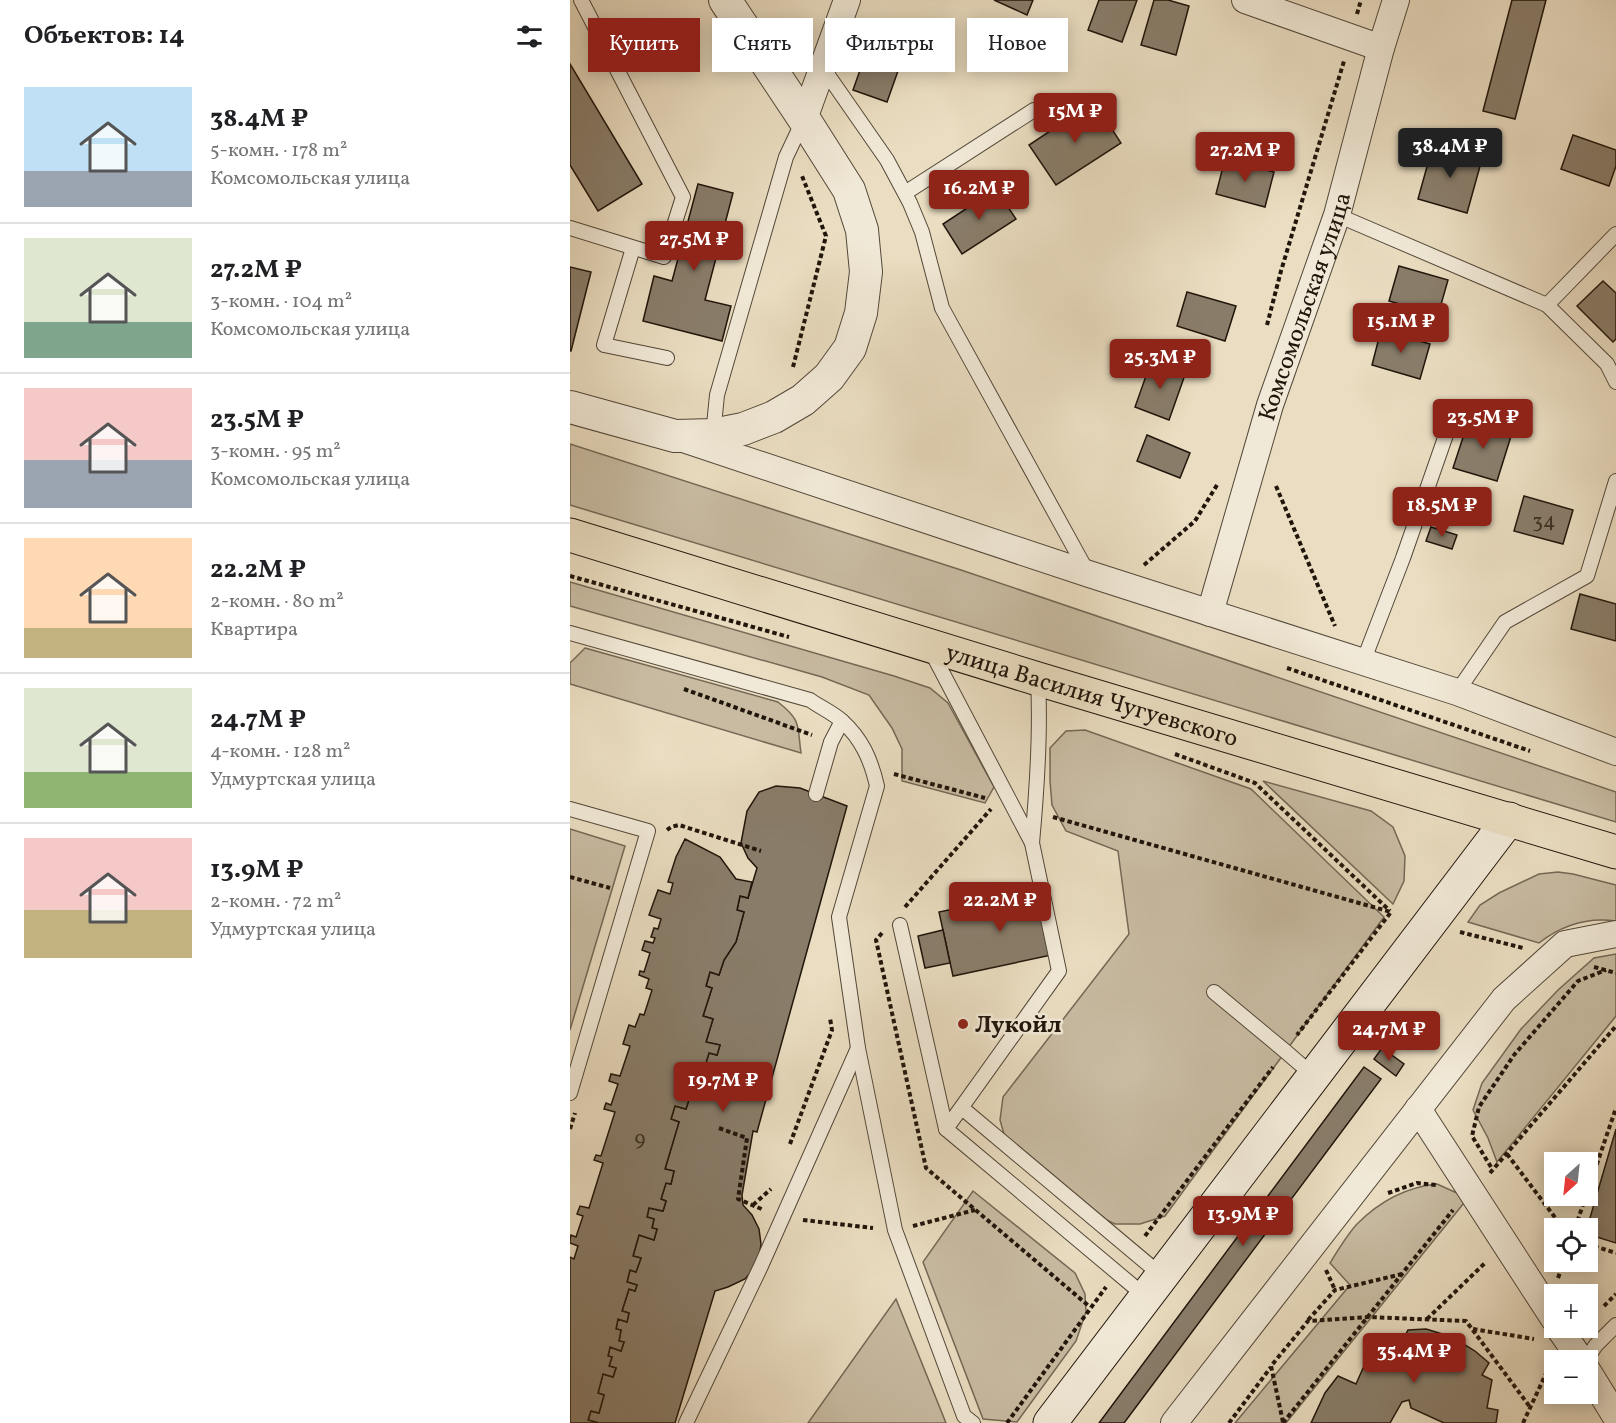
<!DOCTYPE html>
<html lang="ru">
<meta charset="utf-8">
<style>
body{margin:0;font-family:Vollkorn,serif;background:#f2f2f2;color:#202124;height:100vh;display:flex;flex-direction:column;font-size:22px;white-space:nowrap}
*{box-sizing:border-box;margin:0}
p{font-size:20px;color:#757577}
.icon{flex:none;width:33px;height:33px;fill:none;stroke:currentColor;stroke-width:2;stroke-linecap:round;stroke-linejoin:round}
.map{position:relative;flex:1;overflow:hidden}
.sheet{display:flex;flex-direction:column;background:#fff;width:570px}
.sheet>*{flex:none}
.guide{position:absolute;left:18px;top:18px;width:570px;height:54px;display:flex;gap:12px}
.needle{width:39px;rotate:207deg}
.buttons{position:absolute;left:974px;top:1152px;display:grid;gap:12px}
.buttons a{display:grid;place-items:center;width:54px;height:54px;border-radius:0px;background:#fff;box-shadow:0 3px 15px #0003;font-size:30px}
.price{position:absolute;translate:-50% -51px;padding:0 14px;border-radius:6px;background:#8f2418;color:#fff;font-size:20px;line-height:39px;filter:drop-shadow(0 2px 3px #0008)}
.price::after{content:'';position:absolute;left:50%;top:36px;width:18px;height:14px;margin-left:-9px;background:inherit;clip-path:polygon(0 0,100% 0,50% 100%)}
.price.selected{background:#222;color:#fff}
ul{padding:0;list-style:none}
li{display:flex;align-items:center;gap:18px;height:150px;padding:0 24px}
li+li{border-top:2px solid #e0e0e0}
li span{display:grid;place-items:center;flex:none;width:168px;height:120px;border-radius:0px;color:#555}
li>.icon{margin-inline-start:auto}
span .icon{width:72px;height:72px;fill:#fffc;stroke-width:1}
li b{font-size:26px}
h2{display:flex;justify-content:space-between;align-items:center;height:72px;padding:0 24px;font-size:26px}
.pill{padding:0 21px;border-radius:0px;background:#fff;box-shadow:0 3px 15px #0003;font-size:21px;line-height:54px}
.pill.selected{background:#8f2418;color:#fff}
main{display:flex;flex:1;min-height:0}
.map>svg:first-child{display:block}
</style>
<main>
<section class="sheet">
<h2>Объектов: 14<svg class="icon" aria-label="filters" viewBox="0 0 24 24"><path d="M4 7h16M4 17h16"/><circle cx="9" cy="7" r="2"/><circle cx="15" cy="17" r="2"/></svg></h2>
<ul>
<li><span style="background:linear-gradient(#bfe0f5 70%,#9aa5b1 0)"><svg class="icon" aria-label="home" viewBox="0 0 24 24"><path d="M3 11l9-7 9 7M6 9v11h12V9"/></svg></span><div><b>38.4M ₽</b><p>5-комн. · 178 m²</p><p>Комсомольская улица</p></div></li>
<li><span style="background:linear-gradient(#dfe7d0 70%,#7fa58c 0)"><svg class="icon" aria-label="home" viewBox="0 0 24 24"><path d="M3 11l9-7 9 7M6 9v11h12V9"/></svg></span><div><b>27.2M ₽</b><p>3-комн. · 104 m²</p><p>Комсомольская улица</p></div></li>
<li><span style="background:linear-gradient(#f6c9c9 60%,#9aa5b1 0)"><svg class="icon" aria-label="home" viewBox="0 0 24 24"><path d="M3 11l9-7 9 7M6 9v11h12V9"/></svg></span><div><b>23.5M ₽</b><p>3-комн. · 95 m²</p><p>Комсомольская улица</p></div></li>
<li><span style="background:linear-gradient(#ffd9b3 75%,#c2b280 0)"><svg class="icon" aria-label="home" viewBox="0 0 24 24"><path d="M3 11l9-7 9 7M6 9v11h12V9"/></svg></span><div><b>22.2M ₽</b><p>2-комн. · 80 m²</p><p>Квартира</p></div></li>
<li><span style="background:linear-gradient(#dfe7d0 70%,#8fb573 0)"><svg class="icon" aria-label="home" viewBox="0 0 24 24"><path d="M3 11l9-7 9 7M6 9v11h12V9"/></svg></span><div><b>24.7M ₽</b><p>4-комн. · 128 m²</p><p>Удмуртская улица</p></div></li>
<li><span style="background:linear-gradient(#f6c9c9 60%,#c2b280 0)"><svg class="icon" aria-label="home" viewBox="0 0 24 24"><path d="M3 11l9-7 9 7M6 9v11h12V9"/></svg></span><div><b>13.9M ₽</b><p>2-комн. · 72 m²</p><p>Удмуртская улица</p></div></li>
</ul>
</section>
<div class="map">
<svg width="1046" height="1423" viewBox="0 0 1046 1423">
<rect width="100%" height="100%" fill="#eaddc1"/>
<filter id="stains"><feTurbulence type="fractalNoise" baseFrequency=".00333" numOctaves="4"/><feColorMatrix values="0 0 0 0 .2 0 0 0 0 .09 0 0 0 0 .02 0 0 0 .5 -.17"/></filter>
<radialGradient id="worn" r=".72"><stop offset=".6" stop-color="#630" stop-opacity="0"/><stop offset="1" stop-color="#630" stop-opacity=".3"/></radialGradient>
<!-- green -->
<g fill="#c8bba2" stroke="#746856" stroke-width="1.5">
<path d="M 0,444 L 391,570 L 1046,792 L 1046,822 L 0,505 Z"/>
<path d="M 0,582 L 324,676 L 360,688 L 378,703 L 424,787 L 415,803 L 332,781 L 332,749 L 322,728 L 299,695 L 252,677 L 0,606 Z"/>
<path d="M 15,648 L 208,702 C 232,721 227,725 231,753 L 0,684 L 0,663 Z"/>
<path d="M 515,730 L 681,789 L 814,917 L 595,1216 L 570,1224 L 545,1224 L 526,1215 L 437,1145 L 430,1120 L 433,1097 L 559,934 L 548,851 L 496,831 L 482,805 L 480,781 L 480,748 L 496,731 Z"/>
<path d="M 693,781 L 801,811 L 823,827 L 835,856 L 834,881 L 823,904 Z"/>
<path d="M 0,829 L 55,846 L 0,1030 Z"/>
<path d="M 988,872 L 1003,874 L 1046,885 L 1046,921 C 1017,917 992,925 969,943 L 898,922 L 910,905 L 929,893 L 969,874 Z"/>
<path d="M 1046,954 L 1046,1016 L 927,1162 L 918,1138 L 903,1110 L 912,1083 L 951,1029 L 988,990 L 1024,958 Z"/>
<path d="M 867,1184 L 898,1198 L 716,1423 L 665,1423 L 780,1285 L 760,1263 C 768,1250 777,1235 787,1224 C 809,1202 837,1187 867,1184 Z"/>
<path d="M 403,1191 L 505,1273 L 515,1294 L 516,1312 L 506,1341 L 447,1422 L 413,1419 L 353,1262 Z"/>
<path d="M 326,1299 L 376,1423 L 238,1423 Z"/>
</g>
<!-- building -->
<g fill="#897d6a" stroke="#20150b" stroke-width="1.5">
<path d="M 424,0 L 463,0 L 457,15 Z"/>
<path d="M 529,0 L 567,0 L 552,42 L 518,30 Z"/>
<path d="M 584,0 L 598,0 L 619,6 L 606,55 L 571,45 Z"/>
<path d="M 942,0 L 976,0 L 945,119 L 913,111 Z"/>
<path d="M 300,42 L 334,54 L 317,102 L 283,90 Z"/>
<path d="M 0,64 L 72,184 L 28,211 L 0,165 Z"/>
<path d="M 524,102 L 551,143 L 486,185 L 459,145 Z"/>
<path d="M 1003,135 L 1046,150 L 1046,166 L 1039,186 L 991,169 Z"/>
<path d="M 863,145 L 912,159 L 897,213 L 848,199 Z"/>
<path d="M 655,159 L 704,172 L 695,207 L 646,194 Z"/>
<path d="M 128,184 L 163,193 L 135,300 L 161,306 L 152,341 L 73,321 L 84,276 L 102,281 Z"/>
<path d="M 426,189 L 446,219 L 392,254 L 373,224 Z"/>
<path d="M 829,266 L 878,280 L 868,315 L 819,301 Z"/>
<path d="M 0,267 L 21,272 L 1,351 L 0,351 Z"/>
<path d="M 1033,281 L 1046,293 L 1046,339 L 1043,342 L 1007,306 Z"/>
<path d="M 617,292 L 666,306 L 655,341 L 607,326 Z"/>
<path d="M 811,330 L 860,344 L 850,379 L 802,365 Z"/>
<path d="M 582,359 L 616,372 L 599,420 L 565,407 Z"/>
<path d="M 899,419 L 942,433 L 927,481 L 883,468 Z"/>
<path d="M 577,435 L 620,453 L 610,478 L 567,461 Z"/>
<path d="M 954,496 L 1003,510 L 993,544 L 944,531 Z"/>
<path d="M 861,527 L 887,535 L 882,549 L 856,541 Z"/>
<path d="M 1010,594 L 1046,604 L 1046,641 L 1001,629 Z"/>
<path d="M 206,786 L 230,788 L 277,806 L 187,1132 L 183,1131 L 172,1195 L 173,1205 L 182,1215 L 189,1229 L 191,1244 L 188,1264 L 175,1279 L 158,1287 L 145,1291 L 105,1423 L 29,1423 L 18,1420 L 21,1411 L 29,1413 L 34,1395 L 28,1393 L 33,1374 L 43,1377 L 46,1368 L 39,1366 L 42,1357 L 38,1356 L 40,1347 L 51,1351 L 54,1342 L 49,1341 L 51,1330 L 46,1329 L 48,1319 L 57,1322 L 59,1313 L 52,1311 L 59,1289 L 65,1291 L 67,1285 L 57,1282 L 60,1270 L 66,1272 L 71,1258 L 63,1256 L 69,1235 L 84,1240 L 87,1229 L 82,1228 L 84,1219 L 77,1217 L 79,1208 L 93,1211 L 96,1201 L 91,1199 L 96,1183 L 101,1184 L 104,1171 L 95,1169 L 109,1122 L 101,1119 L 105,1106 L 116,1109 L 121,1093 L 132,1076 L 139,1053 L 147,1055 L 150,1045 L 136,1042 L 143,1019 L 133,1016 L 142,988 L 136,986 L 140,972 L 149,975 L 154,960 L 166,942 L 174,912 L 167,910 L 170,896 L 178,898 L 187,868 L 178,858 L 171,843 L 177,811 L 189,792 Z"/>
<path d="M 115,839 L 150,857 L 166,879 L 182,882 L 178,898 L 170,896 L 167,910 L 174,912 L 166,942 L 154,960 L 149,975 L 140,972 L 136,986 L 142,988 L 133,1016 L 143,1019 L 136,1042 L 150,1045 L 147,1055 L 139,1053 L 132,1076 L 121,1093 L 116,1109 L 105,1106 L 101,1119 L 109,1122 L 95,1169 L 104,1171 L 101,1184 L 96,1183 L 91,1199 L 96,1201 L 93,1211 L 79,1208 L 77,1217 L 84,1219 L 82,1228 L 87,1229 L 84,1240 L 69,1235 L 63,1256 L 71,1258 L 66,1272 L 60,1270 L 57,1282 L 67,1285 L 65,1291 L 59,1289 L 52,1311 L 59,1313 L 57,1322 L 48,1319 L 46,1329 L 51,1330 L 49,1341 L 54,1342 L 51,1351 L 40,1347 L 38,1356 L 42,1357 L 39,1366 L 46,1368 L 43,1377 L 33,1374 L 28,1393 L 34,1395 L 29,1413 L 21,1411 L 18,1420 L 29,1423 L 0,1423 L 0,1257 L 4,1259 L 8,1246 L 0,1243 L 0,1240 L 1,1235 L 6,1237 L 13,1216 L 7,1214 L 10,1206 L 19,1208 L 33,1163 L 24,1160 L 26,1155 L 31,1156 L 45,1112 L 34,1109 L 36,1103 L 41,1105 L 48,1084 L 39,1081 L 41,1074 L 50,1076 L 60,1046 L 53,1044 L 59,1025 L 65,1027 L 70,1014 L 74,1015 L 82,990 L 76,988 L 79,979 L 69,975 L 70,971 L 74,972 L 80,953 L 72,950 L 75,941 L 83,943 L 85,938 L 81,937 L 84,928 L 88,929 L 91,919 L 79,915 L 88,890 L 100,894 L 103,883 L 98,882 L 106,857 Z"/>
<path d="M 477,889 L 491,953 L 383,976 L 369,912 Z"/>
<path d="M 373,930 L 380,963 L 355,968 L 348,936 Z"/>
<path d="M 812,1048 L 834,1064 L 826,1076 L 804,1059 Z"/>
<path d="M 794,1067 L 811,1079 L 554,1423 L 529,1423 Z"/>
<path d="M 1046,1129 L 1046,1243 L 1017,1234 L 1017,1228 Z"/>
<path d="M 856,1329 L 882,1337 L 905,1351 L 919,1363 L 912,1375 L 922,1380 L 917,1408 L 928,1410 L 926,1423 L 874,1423 L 841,1408 L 839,1400 L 832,1402 L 820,1423 L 741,1423 L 755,1393 L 768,1376 L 786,1384 L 798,1357 L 806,1361 L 817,1334 L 833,1340 L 838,1330 Z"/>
</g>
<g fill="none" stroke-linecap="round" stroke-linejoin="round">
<!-- service casing -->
<g stroke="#524738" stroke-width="16">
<g id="service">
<path d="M 253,68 L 317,160 L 340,203 L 352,232 L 372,308 L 518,573"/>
<path d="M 335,193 L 464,110"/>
<path d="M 767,215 L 977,305"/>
<path d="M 0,228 L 94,257 L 113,197 L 11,0"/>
<path d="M 1046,234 L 977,305 L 1037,364 L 1046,382"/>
<path d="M 63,248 L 34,345 L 97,358"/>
<path d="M 143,435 L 147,395 L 216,157 L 233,121"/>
<path d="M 0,633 L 240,700 C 250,707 263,713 272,721 C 292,739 301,760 307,786 L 269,917 L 288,1048 L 325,1230 L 394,1416 L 403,1423"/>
<path d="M 361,651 L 462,843 L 489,971 L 376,1129 L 575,1296"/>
<path d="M 793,662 L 833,558 L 884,412"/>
<path d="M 887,692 L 935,622 L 1017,576 L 1046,481"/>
<path d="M 246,794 L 261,742 L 272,721"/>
<path d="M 0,809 L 78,831 L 0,1093"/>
<path d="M 462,843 C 467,789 471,734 468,680"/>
<path d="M 330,925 L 376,1129"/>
<path d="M 644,992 L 715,1051 L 744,1076"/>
<path d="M 392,1108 L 591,1275"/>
<path d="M 1016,1360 L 1026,1345 L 1046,1325"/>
<path d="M 116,1423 L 191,1266 L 288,1048"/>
</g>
</g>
<!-- minor casing -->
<g stroke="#524738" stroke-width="28">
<g id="minor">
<path d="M 675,0 L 811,48"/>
<path d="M 234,119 L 277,0"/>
<path d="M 116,440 L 519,574 L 887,692 L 1046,752"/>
<path id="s1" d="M 640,613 L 700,405 L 767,215 L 811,48 L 826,0"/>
<path d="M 848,1109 L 984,1319"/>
<path d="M 989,1328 L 1011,1360"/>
<path d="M 1017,1370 L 1046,1417"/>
<path d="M 604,1423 L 934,999 L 995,944 L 1046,934"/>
</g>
</g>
<!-- tertiary casing -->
<g stroke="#524738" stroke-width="34">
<path id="tertiary" d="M 0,407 L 105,436 L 143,435 L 173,429 L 204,417 L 233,400 L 259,377 L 280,348 L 291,313 L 296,272 L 292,230 L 279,190 L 234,119 L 155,0"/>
</g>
<!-- secondary casing -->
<g stroke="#20150b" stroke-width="35">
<path id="secondary" d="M 480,1423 L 939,819"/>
</g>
<!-- primary casing -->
<g stroke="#20150b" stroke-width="35">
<g id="primary">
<path id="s2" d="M 0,535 L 468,679 L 1046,852"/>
</g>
</g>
<!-- path -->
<g stroke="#20150b" stroke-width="4" stroke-dasharray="4.5 3" stroke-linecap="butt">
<path d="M 787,14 L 791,0"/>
<path d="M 214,31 L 233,49"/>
<path d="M 697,325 L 711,271 L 774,61"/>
<path d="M 223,367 L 256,236 L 232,176"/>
<path d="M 706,486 L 765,626"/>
<path d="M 574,565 L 625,521 L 647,485"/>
<path d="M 0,576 L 219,637"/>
<path d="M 717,668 L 960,751"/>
<path d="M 114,689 L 242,735"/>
<path d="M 605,754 L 685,783 L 820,911"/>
<path d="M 324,774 L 415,798"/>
<path d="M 483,817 L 821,912 L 727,1035"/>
<path d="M 97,830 L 101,827 L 109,825 L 191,851"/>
<path d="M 0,877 L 40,888"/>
<path d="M 335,907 L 421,809"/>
<path d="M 890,932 L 953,948"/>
<path d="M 312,933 L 306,940 L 356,1168 L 520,1307"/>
<path d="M 1024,967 L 1046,973"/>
<path d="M 149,1128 L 177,1138 L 168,1199 L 194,1210"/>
<path d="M 0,1129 L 5,1113"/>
<path d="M 220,1144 L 262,1030 L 260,1018"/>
<path d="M 937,1154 L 993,1228"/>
<path d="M 921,1167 L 902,1136 L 909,1107 L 944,1055 L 1008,981 L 1036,970"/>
<path d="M 920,1173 L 1046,1026"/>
<path d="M 818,1193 L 847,1183 L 866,1185"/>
<path d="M 1017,1193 L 1046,1108"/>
<path d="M 183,1205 L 201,1189"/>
<path d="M 233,1220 L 303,1228"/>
<path d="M 343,1226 L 405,1210"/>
<path d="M 1005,1228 L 1016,1196"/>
<path d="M 575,1236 L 703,1067"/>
<path d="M 1017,1244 L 1046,1253"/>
<path d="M 756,1270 L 765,1290"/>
<path d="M 988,1278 L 994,1262"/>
<path d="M 1034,1306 L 1046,1294"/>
<path d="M 857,1319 L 916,1262"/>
<path d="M 738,1320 L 765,1290 L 832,1274"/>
<path d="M 903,1329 L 964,1339"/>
<path d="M 713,1422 L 701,1366 L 738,1321 L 798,1317 L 896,1321 L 960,1407"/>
<path d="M 437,1423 L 536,1287"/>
<path d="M 659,1423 L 701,1367"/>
<path d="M 713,1423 L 883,1210"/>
<path d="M 953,1423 L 980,1365"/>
</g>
<!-- service -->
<use href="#service" stroke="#f1e9d7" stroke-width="14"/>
<!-- minor -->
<use href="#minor" stroke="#f1e9d7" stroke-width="26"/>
<!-- tertiary -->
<use href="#tertiary" stroke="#f1e9d7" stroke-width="32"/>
<!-- secondary -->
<use href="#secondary" stroke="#f1e9d7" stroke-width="33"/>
<!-- primary -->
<use href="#primary" stroke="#eaddc1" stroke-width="33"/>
</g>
<!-- markers -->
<circle fill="#8f2418" stroke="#f1e9d7" stroke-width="2" cx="393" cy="1024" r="6"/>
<g text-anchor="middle" stroke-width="5" stroke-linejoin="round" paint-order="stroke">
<!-- number labels -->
<g font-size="21" fill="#3a2f23">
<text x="974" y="527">34</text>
<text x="70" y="1145">9</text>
</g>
<!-- street labels -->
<g font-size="24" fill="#20150b" stroke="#f1e9d7">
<text dy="8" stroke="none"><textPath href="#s1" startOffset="321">Комсомольская улица</textPath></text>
<text dy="8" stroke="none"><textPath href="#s2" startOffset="546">улица Василия Чугуевского</textPath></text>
</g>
<!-- poi labels -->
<g font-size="24" font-weight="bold" fill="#20150b" stroke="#f1e9d7" text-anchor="start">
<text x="405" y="1032">Лукойл</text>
</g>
</g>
<rect width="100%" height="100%" filter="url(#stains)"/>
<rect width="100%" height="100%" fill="url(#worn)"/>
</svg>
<div class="buttons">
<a><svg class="needle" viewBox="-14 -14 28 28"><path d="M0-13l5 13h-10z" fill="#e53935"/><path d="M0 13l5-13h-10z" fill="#757577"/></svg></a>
<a><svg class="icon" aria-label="locate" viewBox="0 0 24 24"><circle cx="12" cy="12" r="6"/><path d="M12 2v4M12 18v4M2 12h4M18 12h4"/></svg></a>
<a>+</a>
<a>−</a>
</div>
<b class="price" style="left:505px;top:144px">15M ₽</b>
<b class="price selected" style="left:880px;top:179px">38.4M ₽</b>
<b class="price" style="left:675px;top:183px">27.2M ₽</b>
<b class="price" style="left:409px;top:221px">16.2M ₽</b>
<b class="price" style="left:124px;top:272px">27.5M ₽</b>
<b class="price" style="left:831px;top:354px">15.1M ₽</b>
<b class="price" style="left:590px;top:390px">25.3M ₽</b>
<b class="price" style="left:913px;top:450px">23.5M ₽</b>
<b class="price" style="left:872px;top:538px">18.5M ₽</b>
<b class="price" style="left:430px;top:933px">22.2M ₽</b>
<b class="price" style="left:819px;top:1062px">24.7M ₽</b>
<b class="price" style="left:153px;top:1113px">19.7M ₽</b>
<b class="price" style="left:673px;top:1247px">13.9M ₽</b>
<b class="price" style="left:844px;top:1384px">35.4M ₽</b>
<div class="guide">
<a class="pill selected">Купить</a>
<a class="pill">Снять</a>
<a class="pill">Фильтры</a>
<a class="pill">Новое</a>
</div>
</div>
</main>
